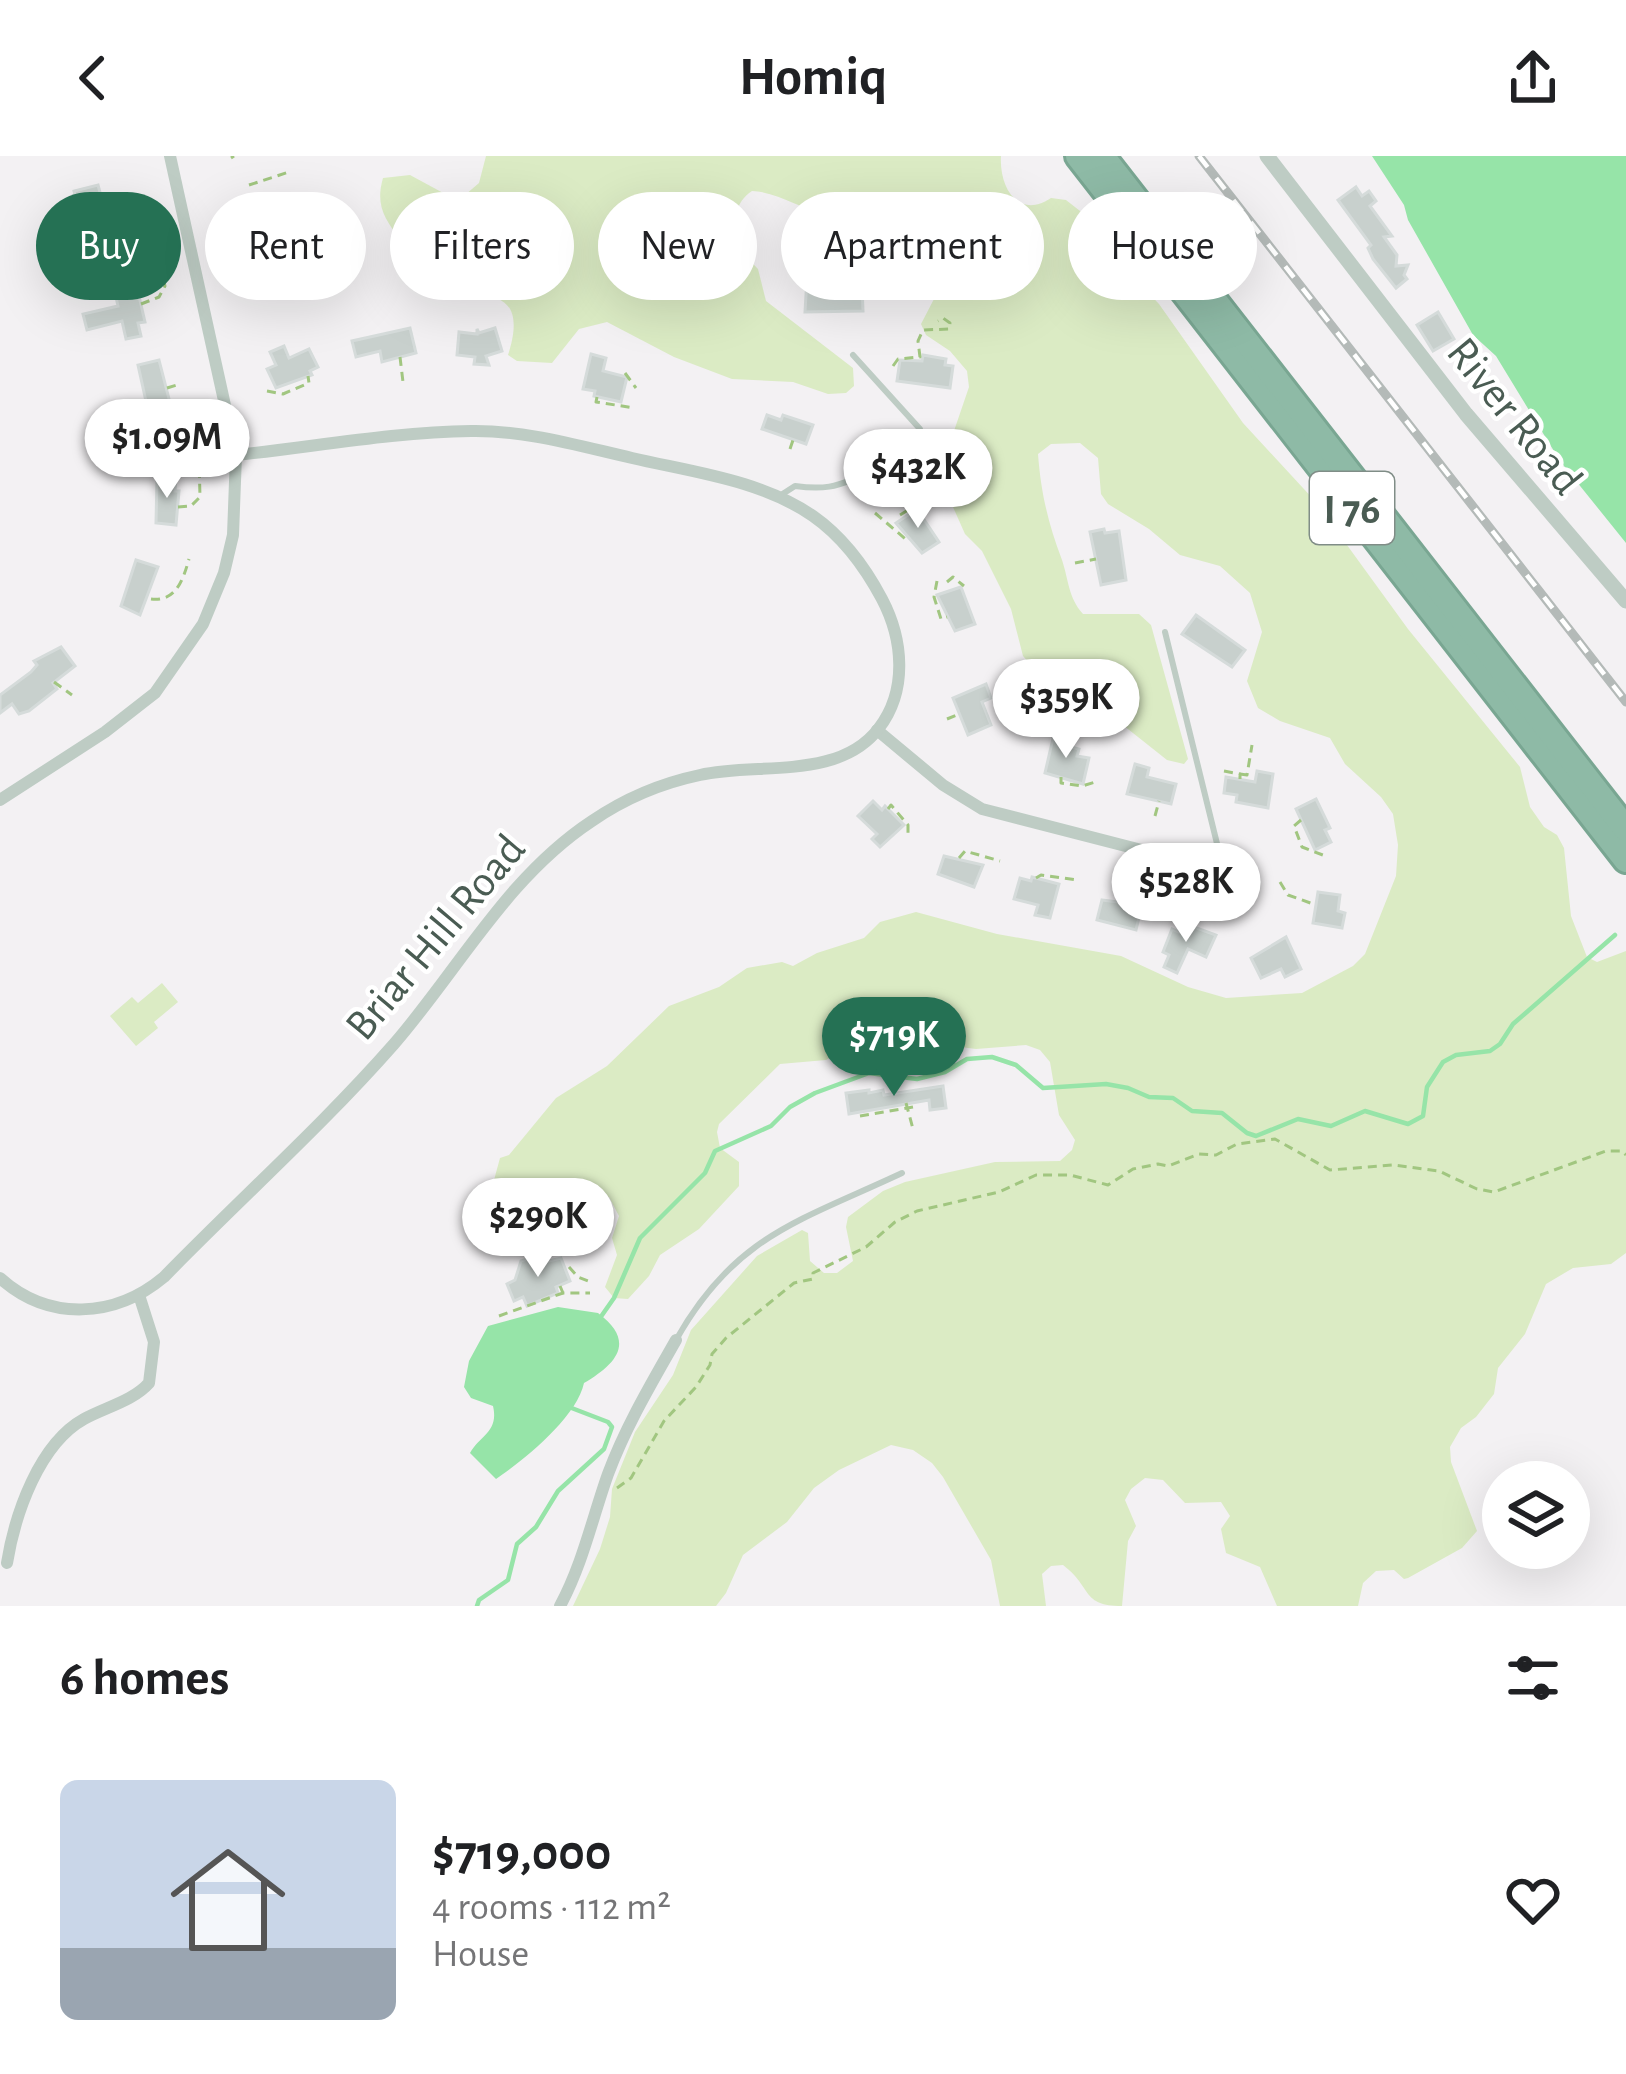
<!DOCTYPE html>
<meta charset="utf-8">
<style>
body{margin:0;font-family:"Alegreya Sans",sans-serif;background:#f6f6f6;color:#202124;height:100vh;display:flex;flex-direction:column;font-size:45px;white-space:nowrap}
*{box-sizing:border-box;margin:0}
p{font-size:39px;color:#757577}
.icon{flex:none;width:66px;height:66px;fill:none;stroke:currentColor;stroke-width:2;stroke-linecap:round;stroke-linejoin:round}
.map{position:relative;height:1450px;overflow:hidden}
.side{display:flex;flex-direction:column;background:#fff;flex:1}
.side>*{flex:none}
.banner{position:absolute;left:36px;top:36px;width:1554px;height:108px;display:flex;gap:24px}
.tools{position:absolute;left:1482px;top:1305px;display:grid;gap:24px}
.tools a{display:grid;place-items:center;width:108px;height:108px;border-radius:50%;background:#fff;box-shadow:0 12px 48px #0002;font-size:60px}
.price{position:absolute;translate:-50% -102px;padding:0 27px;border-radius:42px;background:#fff;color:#222;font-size:39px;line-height:78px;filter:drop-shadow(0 3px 6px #0008)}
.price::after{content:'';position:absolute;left:50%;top:72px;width:36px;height:27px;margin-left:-18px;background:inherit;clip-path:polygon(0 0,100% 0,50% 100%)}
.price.on{background:#257154;color:#fff}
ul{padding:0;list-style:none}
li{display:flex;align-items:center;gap:36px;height:300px;padding:0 60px}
li span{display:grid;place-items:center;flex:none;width:336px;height:240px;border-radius:18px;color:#555}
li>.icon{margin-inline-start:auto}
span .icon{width:144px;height:144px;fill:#fffc;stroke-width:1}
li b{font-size:51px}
h2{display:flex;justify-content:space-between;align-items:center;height:144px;padding:0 60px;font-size:51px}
.pill{padding:0 42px;border-radius:54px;background:#fff;box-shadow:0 12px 48px #0002;font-size:42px;line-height:108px}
.pill.on{background:#257154;color:#fff}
header{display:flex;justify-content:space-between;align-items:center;height:156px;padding:0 60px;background:#fff;font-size:54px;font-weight:700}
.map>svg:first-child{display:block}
</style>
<header><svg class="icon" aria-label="back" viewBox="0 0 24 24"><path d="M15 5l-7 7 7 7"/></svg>Homiq<svg class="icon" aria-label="share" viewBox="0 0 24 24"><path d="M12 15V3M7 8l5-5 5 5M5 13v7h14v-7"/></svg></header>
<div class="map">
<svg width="1626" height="1450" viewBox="0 0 1626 1450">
<rect width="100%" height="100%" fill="#f3f1f3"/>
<!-- green -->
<g fill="#dbebc4">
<path d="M 486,0 L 1001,0 C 999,31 1018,64 1051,42 L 1066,44 L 1112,80 L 1136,124 L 1159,148 L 1243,267 L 1315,345 L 1408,473 L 1520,611 L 1530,651 L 1544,671 L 1557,679 L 1564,692 L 1571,760 L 1587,801 L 1597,806 L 1626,795 L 1626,1097 L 1611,1108 L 1573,1112 L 1546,1128 L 1525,1178 L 1498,1212 L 1494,1238 L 1476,1261 L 1461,1272 L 1450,1291 L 1451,1306 L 1477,1375 L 1462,1392 L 1408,1422 L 1404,1423 L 1394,1414 L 1376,1415 L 1363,1427 L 1358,1450 L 1277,1450 L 1260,1411 L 1226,1397 L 1221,1373 L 1230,1360 L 1221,1346 L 1185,1347 L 1163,1324 L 1145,1322 L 1131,1333 L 1125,1344 L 1136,1370 L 1128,1385 L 1122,1450 C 1081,1450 1093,1432 1063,1409 L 1051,1410 L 1042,1418 L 1046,1450 L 1000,1450 L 991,1404 L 943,1321 L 932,1307 L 913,1294 L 891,1289 L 839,1314 L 814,1332 L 787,1366 L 743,1399 L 726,1437 L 716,1450 L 573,1450 L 600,1393 L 610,1361 L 612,1333 L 635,1276 L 673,1219 L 691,1174 L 757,1100 L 802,1074 L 808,1077 L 810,1105 L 824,1117 L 837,1117 L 853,1105 L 846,1071 L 848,1061 L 883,1035 L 905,1026 L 995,1006 L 1060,1005 L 1072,994 L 1075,984 L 1059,959 L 1050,906 L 1040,894 L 1026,889 L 976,893 L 945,889 L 926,865 L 925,843 L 917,841 L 883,870 L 826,904 L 780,908 L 719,968 L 717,976 L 720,992 L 739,1006 L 739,1030 L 699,1073 L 660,1099 L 649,1120 L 628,1143 L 614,1142 L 605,1131 L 617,1099 L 612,1082 L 619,1060 L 609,1041 C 567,1032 516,1068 481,1042 L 494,1024 L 500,1002 L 509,999 L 556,942 L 607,910 L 669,850 L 719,831 L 747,812 L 782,806 L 793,810 L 817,797 L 864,782 L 880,766 L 916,756 L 997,778 L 1121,800 L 1188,831 L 1226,842 L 1302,837 L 1353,810 L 1365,798 L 1396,720 L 1398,689 L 1393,658 L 1381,641 L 1345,608 L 1330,582 L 1280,565 L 1258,552 L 1247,525 L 1262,476 L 1250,437 L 1220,410 L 1180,399 L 1149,373 L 1108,348 L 1101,338 L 1098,302 L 1080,287 L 1051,288 L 1038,298 C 1041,337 1048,367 1062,404 C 1069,425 1068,441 1083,458 L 1139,458 L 1151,469 L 1188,603 L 1184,608 L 1167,604 L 1080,535 L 1044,524 L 1023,500 L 1011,453 L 982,395 L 965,378 L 945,333 L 942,310 L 969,231 L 967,215 L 950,195 L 926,179 L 921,168 L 934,143 C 934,125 869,65 852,58 C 843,55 833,58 824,57 C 800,53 778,36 752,35 C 736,45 732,66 731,85 L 758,113 L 766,145 L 853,212 L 854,230 L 846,237 L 828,238 L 793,226 L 732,223 L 674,201 L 607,166 L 579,173 L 552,207 L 517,205 L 508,199 C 525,147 503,134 455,140 C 441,124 445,109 434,91 L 401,85 C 385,63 375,50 383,22 L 410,19 L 458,45 L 479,27 Z"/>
<path d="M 162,827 L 178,846 L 154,866 L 158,872 L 136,890 L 110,860 L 132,841 L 138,847 Z"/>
</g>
<!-- water -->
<g fill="#96e4a8">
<path d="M 1372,0 L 1626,0 L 1626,387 L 1560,305 L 1496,200 L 1473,179 L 1408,64 L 1404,49 Z"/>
<path d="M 558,1151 L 598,1157 C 637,1186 616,1208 584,1227 C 577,1261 524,1304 496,1323 L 470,1297 C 480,1279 499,1276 493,1250 L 471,1242 L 464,1231 L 469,1205 L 488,1170 Z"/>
</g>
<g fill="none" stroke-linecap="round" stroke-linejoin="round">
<!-- stream -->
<g stroke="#96e4a8" stroke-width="4.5">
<path d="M 600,1162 L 614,1142 L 640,1082 L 705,1017 L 715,995 L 771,970 L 790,951 L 815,937 L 869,917 L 917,923 L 945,916 L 967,903 L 992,901 L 1016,909 L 1043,932 L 1106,928 L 1128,932 L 1149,941 L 1173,942 L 1192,955 L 1222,957 L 1247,977 L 1256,980 L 1298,963 L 1331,970 L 1365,955 L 1408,968 L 1423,960 L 1427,931 L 1443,906 L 1456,899 L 1490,895 L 1500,888 L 1513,868 L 1615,779"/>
<path d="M 477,1450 L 479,1444 L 508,1424 L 517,1388 L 536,1371 L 558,1335 L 604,1293 L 612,1271 L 608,1266 L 569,1251"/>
</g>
</g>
<!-- building -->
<g fill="#c8d0cd" stroke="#d5dbda" stroke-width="3">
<path d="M 98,29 L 102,44 L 108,43 L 113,60 L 124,57 L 128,74 L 80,86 L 76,72 L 83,70 L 74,35 Z"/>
<path d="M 1356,31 L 1362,40 L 1369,35 L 1376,45 L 1370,50 L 1392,80 L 1384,81 L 1397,99 L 1396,110 L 1408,109 L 1404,119 L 1407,123 L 1396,132 L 1373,103 L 1368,92 L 1371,89 L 1338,44 Z"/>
<path d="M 290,48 L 304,100 L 281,109 L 269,53 Z"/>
<path d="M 825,121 L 826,133 L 862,131 L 863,155 L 805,156 L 807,122 Z"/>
<path d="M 136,127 L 145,166 L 138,167 L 141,180 L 126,183 L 122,165 L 87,174 L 83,158 L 118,150 L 114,132 Z"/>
<path d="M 1438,156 L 1454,183 L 1433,195 L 1417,169 Z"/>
<path d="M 410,172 L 416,197 L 382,206 L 380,195 L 356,201 L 352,185 Z"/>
<path d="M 495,172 L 502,195 L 486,200 L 489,209 L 474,208 L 475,201 L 457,199 L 459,176 L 477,178 L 477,173 L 479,177 Z"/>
<path d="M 284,190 L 289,202 L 309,193 L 318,211 L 310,215 L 312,219 L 276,232 L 267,213 L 276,209 L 270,196 Z"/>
<path d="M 591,198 L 606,202 L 603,215 L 627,221 L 621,246 L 594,240 L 595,235 L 583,233 Z"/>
<path d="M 923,199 L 946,203 L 945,209 L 953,210 L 950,232 L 897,225 L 900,204 L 922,205 Z"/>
<path d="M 159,204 L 169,243 L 169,273 L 153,277 L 138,209 Z"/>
<path d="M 767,259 L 781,264 L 783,259 L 813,269 L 806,288 L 762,273 Z"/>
<path d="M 157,321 L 176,322 L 175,335 L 179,335 L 176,369 L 156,367 Z"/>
<path d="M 917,353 L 939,386 L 922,397 L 896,367 Z"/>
<path d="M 1104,373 L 1105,377 L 1119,375 L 1126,424 L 1101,429 L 1090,376 Z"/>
<path d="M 136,404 L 158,411 L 140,459 L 121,450 Z"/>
<path d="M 961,431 L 975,468 L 955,475 L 937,439 Z"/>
<path d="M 1196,459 L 1245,494 L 1232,511 L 1182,478 Z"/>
<path d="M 61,491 L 75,510 L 53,527 L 57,533 L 29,555 L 19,558 L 12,548 L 0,557 L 0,539 L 31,516 L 37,509 L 34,505 Z"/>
<path d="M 986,528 L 991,542 L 982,546 L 991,569 L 968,579 L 953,542 Z"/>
<path d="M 1054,578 L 1073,583 L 1071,591 L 1079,593 L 1077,600 L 1089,602 L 1083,628 L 1045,617 Z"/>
<path d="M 1135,608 L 1149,612 L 1147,621 L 1176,628 L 1171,648 L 1127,638 Z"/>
<path d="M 1257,615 L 1273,618 L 1268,652 L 1236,646 L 1237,639 L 1224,637 L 1226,621 L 1255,626 Z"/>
<path d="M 1316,643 L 1330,672 L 1325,674 L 1331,686 L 1315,694 L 1296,653 Z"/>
<path d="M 873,645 L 882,654 L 885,650 L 904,669 L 880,691 L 872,683 L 877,678 L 858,660 Z"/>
<path d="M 944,700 L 983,709 L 974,731 L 938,718 Z"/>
<path d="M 1032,721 L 1059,728 L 1050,762 L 1035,759 L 1038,749 L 1014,743 L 1020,722 L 1031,725 Z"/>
<path d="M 1318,736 L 1340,739 L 1338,755 L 1345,757 L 1342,772 L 1313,767 Z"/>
<path d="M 1102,744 L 1142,749 L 1136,774 L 1097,764 Z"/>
<path d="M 1183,767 L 1216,779 L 1206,801 L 1188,793 L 1177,817 L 1164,811 L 1169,799 L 1163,796 L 1172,773 L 1179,776 Z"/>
<path d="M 1286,781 L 1301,813 L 1285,821 L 1281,813 L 1261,822 L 1251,802 Z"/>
<path d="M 943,930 L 946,952 L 930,954 L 929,944 L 849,958 L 846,937 L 869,934 L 869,937 L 883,934 L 884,939 Z"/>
<path d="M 533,1101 L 536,1108 L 561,1102 L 570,1125 L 556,1131 L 558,1137 L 527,1150 L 523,1141 L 514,1145 L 507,1128 L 515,1124 L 521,1105 Z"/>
</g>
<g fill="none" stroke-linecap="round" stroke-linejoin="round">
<!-- motorway casing -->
<g stroke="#79a692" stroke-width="30">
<g id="motorway">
<path d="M 1078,0 L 1626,704"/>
<path d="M 1102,0 L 1626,673"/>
</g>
</g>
<!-- path -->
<g stroke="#a1c680" stroke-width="3" stroke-dasharray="9 6" stroke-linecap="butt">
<path d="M 231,2 L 234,0"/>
<path d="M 249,29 L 289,16"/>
<path d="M 109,46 L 120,48 L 129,56 L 132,86"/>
<path d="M 252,96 L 261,82 L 274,77"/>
<path d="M 276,104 L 283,113 L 304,109 L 309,101 L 306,87"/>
<path d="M 141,148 L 159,141 L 165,130 L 153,76"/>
<path d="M 400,201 L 403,226"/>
<path d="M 893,210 L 898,203 L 920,201 L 918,185 L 923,174 L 949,173 L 950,167 L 943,162 L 938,165"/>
<path d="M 625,217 L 636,232"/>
<path d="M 167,232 L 177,229"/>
<path d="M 267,235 L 283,238 L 309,227 L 308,220"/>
<path d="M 597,241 L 596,246 L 635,252"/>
<path d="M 169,253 L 181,252"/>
<path d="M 790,293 L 793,284"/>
<path d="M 178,351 L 191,350 L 200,341 L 199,303"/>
<path d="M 875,357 L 909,386"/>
<path d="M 900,359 L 913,351 L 920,353"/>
<path d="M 1075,407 L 1096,403"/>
<path d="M 937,425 L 934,441 L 941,463 L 947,461"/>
<path d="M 947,426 L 953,421 L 964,430"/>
<path d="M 151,443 C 176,446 183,424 189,403"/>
<path d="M 54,526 L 72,539"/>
<path d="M 947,563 L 959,558"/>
<path d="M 1224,615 L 1240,618 L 1240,623"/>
<path d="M 1240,618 L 1247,619 L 1252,589"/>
<path d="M 1061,621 L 1061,627 L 1082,630 L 1099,625"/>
<path d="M 888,653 L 891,649 L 908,669 L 908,680"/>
<path d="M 1155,660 L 1159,645"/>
<path d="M 1301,664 L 1294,670 L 1302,691 L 1328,701"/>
<path d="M 959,702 L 965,695 L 1000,705"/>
<path d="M 1036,722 L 1041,719 L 1077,724"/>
<path d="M 1280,726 L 1288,739 L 1316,749"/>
<path d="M 1119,746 L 1122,740 L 1139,743 L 1159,755"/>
<path d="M 906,947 L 913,973"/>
<path d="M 860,960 L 913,951"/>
<path d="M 569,1111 L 578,1121 L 591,1126"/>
<path d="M 560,1130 L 563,1137 L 590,1137"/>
<path d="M 499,1160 L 563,1137"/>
<path d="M 617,1332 L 631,1322 L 664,1265 L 696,1231 L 710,1209 L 712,1198 L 726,1182 L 794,1127 L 813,1123 L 813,1117 L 866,1091 L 895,1066 L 917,1055 L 999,1036 L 1036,1019 L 1070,1019 L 1108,1029 L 1133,1013 L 1158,1008 L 1168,1010 L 1199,998 L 1216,999 L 1237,988 L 1275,983 L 1330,1014 L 1393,1009 L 1439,1015 L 1477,1033 L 1494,1036 L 1606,995 L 1622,995 L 1626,999"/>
</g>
<!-- service -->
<g stroke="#beccc4" stroke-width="6">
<path d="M 781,339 L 795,330 C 839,336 843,324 881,314 C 899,309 913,311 927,297 L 920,273 L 853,199"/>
<path d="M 1165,476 L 1223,712"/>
<path d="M 676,1184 C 735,1079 800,1065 902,1017"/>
</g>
<!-- minor -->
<g stroke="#beccc4" stroke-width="12">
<path d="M 877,574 L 943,629 L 982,653 L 1250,722"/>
<path d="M 0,644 L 105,576 L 155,537 L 203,468 L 224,417 L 233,379 L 236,299 L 170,0"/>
<path d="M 0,1122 C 49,1166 115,1162 164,1121 C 240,1043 322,970 394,888 C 459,813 507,721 592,665 C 624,643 662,627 700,619 C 757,606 839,625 879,572 C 908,534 903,483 882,443 C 865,411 843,381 813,360 C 761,324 692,316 632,302 C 579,290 525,274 471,275 C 393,276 313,291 236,299"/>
<path d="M 7,1407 C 15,1358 39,1288 84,1263 C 106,1251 133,1245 149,1227 L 154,1186 L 139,1139"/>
<path d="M 560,1450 C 583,1407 592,1363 608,1318 C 626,1270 651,1228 676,1184"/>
</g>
<!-- tertiary -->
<path stroke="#beccc4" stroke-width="15" d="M 1267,0 L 1466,258 L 1626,445"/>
<!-- motorway -->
<use href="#motorway" stroke="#8ebaa6" stroke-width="24"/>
<!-- rail casing -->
<g stroke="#b4bab8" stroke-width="9">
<path id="rail" d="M 1199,0 L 1626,546"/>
</g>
<!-- rail -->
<use href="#rail" stroke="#fff" stroke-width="4.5" stroke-dasharray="14" stroke-linecap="butt"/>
</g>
<g text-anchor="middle" stroke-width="9" stroke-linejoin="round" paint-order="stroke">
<!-- shield labels -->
<rect fill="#fff" stroke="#808d87" stroke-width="3" x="1310" y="316" width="84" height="72" rx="9"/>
<g font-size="42" font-weight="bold" fill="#4a5c53">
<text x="1352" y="367">I 76</text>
</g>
<!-- street labels -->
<g font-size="45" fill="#4a5c53" stroke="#fff">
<text transform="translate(1516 259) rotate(51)" y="16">River Road</text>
<text transform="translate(434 780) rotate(-50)" y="16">Briar Hill Road</text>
</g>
</g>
</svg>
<div class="tools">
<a><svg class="icon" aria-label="layers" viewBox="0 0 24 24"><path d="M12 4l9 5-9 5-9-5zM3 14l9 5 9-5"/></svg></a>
</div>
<b class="price" style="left:167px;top:345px">$1.09M</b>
<b class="price" style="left:918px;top:375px">$432K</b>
<b class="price" style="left:1066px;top:605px">$359K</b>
<b class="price" style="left:1186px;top:789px">$528K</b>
<b class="price on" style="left:894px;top:943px">$719K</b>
<b class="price" style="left:538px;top:1124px">$290K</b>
<div class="banner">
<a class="pill on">Buy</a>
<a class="pill">Rent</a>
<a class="pill">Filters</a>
<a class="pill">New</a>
<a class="pill">Apartment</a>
<a class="pill">House</a>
</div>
</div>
<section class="side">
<h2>6 homes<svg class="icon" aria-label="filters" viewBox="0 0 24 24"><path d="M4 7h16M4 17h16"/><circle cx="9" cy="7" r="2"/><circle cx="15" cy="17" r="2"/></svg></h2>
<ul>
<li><span style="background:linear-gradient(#c9d6e8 70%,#9aa5b1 0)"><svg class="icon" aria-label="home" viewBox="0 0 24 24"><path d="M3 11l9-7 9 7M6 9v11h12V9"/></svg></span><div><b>$719,000</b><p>4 rooms · 112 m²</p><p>House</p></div><svg class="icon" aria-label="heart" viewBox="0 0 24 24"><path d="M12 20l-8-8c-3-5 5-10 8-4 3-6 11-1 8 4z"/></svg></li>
</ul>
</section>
